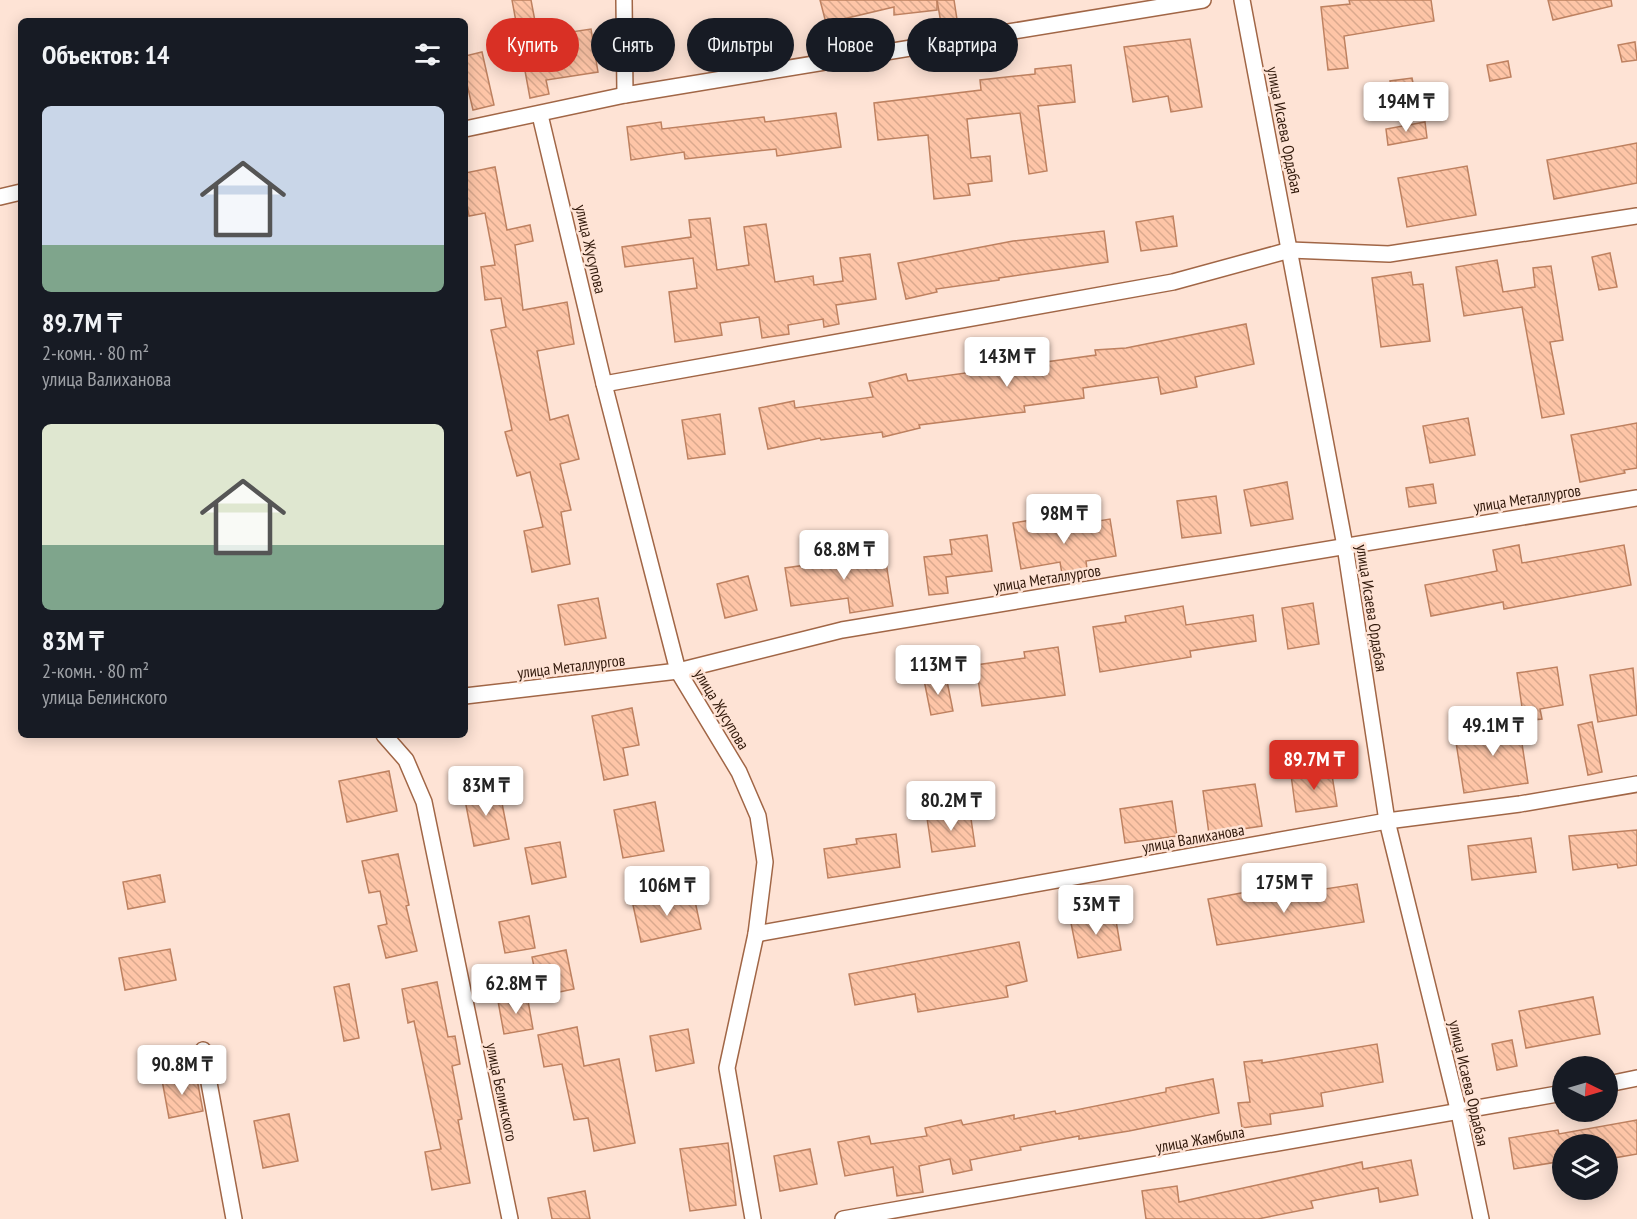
<!DOCTYPE html>
<html lang="ru">
<meta charset="utf-8">
<style>
body{margin:0;font-family:"PT Sans Narrow",sans-serif;background:#242831;color:#f1f3f6;height:100vh;display:flex;flex-direction:column;font-size:22px;white-space:nowrap}
*{box-sizing:border-box;margin:0}
p{font-size:20px;color:#9ea1a6}
.icon{flex:none;width:33px;height:33px;fill:none;stroke:currentColor;stroke-width:2;stroke-linecap:round;stroke-linejoin:round}
.map{position:relative;flex:1;overflow:hidden}
.sheet{position:absolute;left:18px;top:18px;width:450px;height:720px;display:flex;flex-direction:column;background:#171b24;border-radius:9px;box-shadow:0 3px 15px #0003}
.sheet>*{flex:none}
.hud{position:absolute;left:486px;top:18px;width:570px;height:54px;display:flex;gap:12px}
.needle{width:39px;rotate:95deg}
.buttons{position:absolute;left:1552px;top:1056px;display:grid;gap:12px}
.buttons a{display:grid;place-items:center;width:66px;height:66px;border-radius:50%;background:#171b24;box-shadow:0 3px 15px #0003;font-size:30px}
.price{position:absolute;translate:-50% -51px;padding:0 14px;border-radius:6px;background:#fff;color:#222;font-size:20px;line-height:39px;filter:drop-shadow(0 2px 3px #0008)}
.price::after{content:'';position:absolute;left:50%;top:36px;width:18px;height:14px;margin-left:-9px;background:inherit;clip-path:polygon(0 0,100% 0,50% 100%)}
.price.active{background:#d93025;color:#fff}
ul{padding:0;list-style:none}
li{display:grid;align-content:center;gap:12px;height:318px;padding:0 24px}
li span{display:grid;place-items:center;height:186px;border-radius:9px;color:#555}
li>.icon{margin-inline-start:auto}
span .icon{width:108px;height:108px;fill:#fffc;stroke-width:1}
li b{font-size:26px}
h2{display:flex;justify-content:space-between;align-items:center;height:72px;padding:0 24px;font-size:26px}
.chip{padding:0 21px;border-radius:27px;background:#171b24;box-shadow:0 3px 15px #0003;font-size:21px;line-height:54px}
.chip.active{background:#d93025;color:#fff}
.map>svg:first-child{display:block}
</style>
<div class="map">
<svg width="1637" height="1219" viewBox="0 0 1637 1219">
<defs>
<pattern id="building-back-hatch" width="6" height="6" patternUnits="userSpaceOnUse" patternTransform="scale(1.5)"><rect width="6" height="6" fill="#fec5a7"/><path d="M-1 5l2 2M0 0l6 6M5-1l2 2" fill="none" stroke="#daa98e"/></pattern>
</defs>
<rect width="100%" height="100%" fill="#fee3d5"/>
<!-- building -->
<g fill="url(#building-back-hatch)" stroke="#be8160" stroke-width="1.5">
<path d="M 512,0 L 531,0 L 538,37 L 591,29 L 598,72 L 546,80 L 549,94 L 530,98 Z"/>
<path d="M 820,0 L 937,0 L 937,10 L 894,15 L 894,7 L 826,23 Z"/>
<path d="M 937,0 L 954,0 L 958,26 L 942,29 Z"/>
<path d="M 1349,0 L 1431,0 L 1434,21 L 1344,36 L 1348,68 L 1328,70 L 1321,7 L 1350,4 Z"/>
<path d="M 1548,0 L 1611,0 L 1612,6 L 1553,20 Z"/>
<path d="M 1190,39 L 1202,107 L 1171,112 L 1168,96 L 1133,102 L 1124,47 Z"/>
<path d="M 1635,42 L 1637,60 L 1622,62 L 1618,45 Z"/>
<path d="M 482,52 L 494,105 L 473,110 L 465,76 L 465,56 Z"/>
<path d="M 1508,61 L 1511,77 L 1490,81 L 1487,65 Z"/>
<path d="M 1071,65 L 1075,102 L 1038,106 L 1047,171 L 1029,174 L 1020,113 L 967,119 L 971,158 L 990,156 L 992,181 L 968,184 L 970,195 L 934,199 L 928,135 L 878,140 L 874,103 L 981,90 L 980,80 L 1035,74 L 1035,69 Z"/>
<path d="M 1412,78 L 1415,93 L 1393,97 L 1390,81 Z"/>
<path d="M 836,113 L 841,147 L 777,156 L 776,149 L 685,159 L 684,152 L 631,160 L 627,127 L 661,122 L 662,129 L 764,117 L 765,122 Z"/>
<path d="M 1425,122 L 1427,138 L 1388,145 L 1386,129 Z"/>
<path d="M 1637,143 L 1637,183 L 1554,199 L 1547,160 Z"/>
<path d="M 1467,166 L 1476,215 L 1407,227 L 1398,178 Z"/>
<path d="M 495,167 L 507,230 L 530,225 L 533,241 L 515,245 L 523,310 L 567,302 L 574,344 L 537,351 L 550,420 L 568,415 L 579,459 L 560,464 L 571,510 L 561,512 L 570,564 L 532,572 L 524,531 L 543,527 L 530,472 L 517,476 L 505,432 L 512,430 L 491,330 L 506,327 L 501,298 L 485,300 L 481,267 L 495,265 L 485,213 L 469,216 L 465,194 L 465,173 Z"/>
<path d="M 1173,216 L 1177,246 L 1141,251 L 1136,222 Z"/>
<path d="M 710,218 L 717,270 L 749,265 L 744,227 L 766,224 L 775,282 L 813,276 L 814,285 L 843,281 L 840,258 L 870,254 L 876,299 L 836,305 L 839,324 L 824,327 L 823,319 L 788,325 L 789,334 L 762,338 L 759,317 L 720,323 L 722,335 L 675,342 L 669,292 L 697,288 L 693,258 L 625,267 L 622,247 L 691,237 L 689,220 Z"/>
<path d="M 1104,231 L 1108,262 L 999,278 L 999,280 L 936,289 L 937,292 L 906,299 L 898,263 L 1013,241 Z"/>
<path d="M 1610,253 L 1617,287 L 1599,290 L 1592,257 Z"/>
<path d="M 1497,260 L 1503,292 L 1535,287 L 1533,268 L 1551,266 L 1563,340 L 1550,342 L 1564,414 L 1542,418 L 1522,307 L 1464,316 L 1456,267 Z"/>
<path d="M 1411,272 L 1413,285 L 1423,284 L 1430,341 L 1381,347 L 1372,278 Z"/>
<path d="M 1246,324 L 1254,364 L 1195,377 L 1197,387 L 1161,394 L 1158,377 L 1083,388 L 1084,398 L 1024,406 L 1025,412 L 919,425 L 920,428 L 883,437 L 882,432 L 821,440 L 820,438 L 768,449 L 759,408 L 794,401 L 795,408 L 873,397 L 869,383 L 906,374 L 908,381 L 1096,355 L 1095,350 L 1126,348 Z"/>
<path d="M 720,414 L 725,454 L 688,459 L 682,420 Z"/>
<path d="M 1468,418 L 1475,455 L 1430,463 L 1423,426 Z"/>
<path d="M 1637,423 L 1637,468 L 1624,470 L 1625,473 L 1580,482 L 1571,435 Z"/>
<path d="M 1287,482 L 1293,519 L 1251,526 L 1244,490 Z"/>
<path d="M 1433,484 L 1436,503 L 1409,507 L 1406,488 Z"/>
<path d="M 1216,496 L 1221,533 L 1182,538 L 1177,501 Z"/>
<path d="M 1049,517 L 1051,529 L 1110,519 L 1116,556 L 1086,561 L 1088,576 L 1063,580 L 1060,562 L 1021,569 L 1013,523 Z"/>
<path d="M 987,535 L 992,571 L 946,577 L 948,593 L 929,595 L 924,557 L 952,554 L 950,540 Z"/>
<path d="M 883,544 L 893,606 L 850,613 L 848,598 L 791,606 L 785,568 L 842,560 L 840,552 Z"/>
<path d="M 1519,545 L 1522,563 L 1624,545 L 1631,585 L 1504,609 L 1503,602 L 1431,616 L 1425,585 L 1497,571 L 1493,550 Z"/>
<path d="M 748,576 L 757,610 L 725,618 L 717,584 Z"/>
<path d="M 598,598 L 606,638 L 565,645 L 558,605 Z"/>
<path d="M 1313,603 L 1319,644 L 1288,649 L 1282,608 Z"/>
<path d="M 1183,606 L 1186,625 L 1253,615 L 1256,641 L 1190,651 L 1191,657 L 1100,672 L 1093,627 L 1126,622 L 1125,616 Z"/>
<path d="M 1058,647 L 1065,695 L 982,706 L 976,665 L 1025,658 L 1024,652 Z"/>
<path d="M 1557,667 L 1563,705 L 1540,709 L 1542,719 L 1524,721 L 1517,673 Z"/>
<path d="M 1633,668 L 1637,715 L 1598,722 L 1590,675 Z"/>
<path d="M 946,676 L 953,711 L 931,715 L 924,680 Z"/>
<path d="M 632,708 L 639,745 L 623,748 L 628,775 L 604,780 L 592,716 Z"/>
<path d="M 1517,711 L 1528,783 L 1464,793 L 1455,736 L 1504,729 L 1502,713 Z"/>
<path d="M 1592,722 L 1602,772 L 1588,775 L 1578,725 Z"/>
<path d="M 1331,769 L 1337,806 L 1296,812 L 1291,775 Z"/>
<path d="M 389,771 L 397,811 L 347,822 L 339,781 Z"/>
<path d="M 1255,784 L 1262,826 L 1209,834 L 1203,791 Z"/>
<path d="M 499,788 L 509,839 L 474,846 L 464,795 Z"/>
<path d="M 1172,801 L 1177,836 L 1125,843 L 1120,809 Z"/>
<path d="M 655,802 L 664,851 L 623,858 L 614,810 Z"/>
<path d="M 970,812 L 975,846 L 932,852 L 927,818 Z"/>
<path d="M 1637,830 L 1637,865 L 1618,868 L 1617,864 L 1573,870 L 1569,836 Z"/>
<path d="M 896,834 L 900,867 L 828,878 L 824,849 L 857,844 L 856,839 Z"/>
<path d="M 1531,838 L 1536,872 L 1472,880 L 1468,846 Z"/>
<path d="M 560,842 L 566,877 L 532,884 L 525,848 Z"/>
<path d="M 398,854 L 409,905 L 406,906 L 417,951 L 386,958 L 378,926 L 387,924 L 380,891 L 369,893 L 362,861 Z"/>
<path d="M 160,875 L 165,902 L 128,909 L 123,882 Z"/>
<path d="M 1357,884 L 1364,922 L 1217,945 L 1208,899 L 1247,892 L 1248,901 Z"/>
<path d="M 693,892 L 701,929 L 641,942 L 633,905 Z"/>
<path d="M 1115,915 L 1121,950 L 1078,958 L 1071,923 Z"/>
<path d="M 529,916 L 535,948 L 505,953 L 499,922 Z"/>
<path d="M 1019,942 L 1027,981 L 1006,986 L 1008,997 L 918,1012 L 915,994 L 855,1005 L 849,974 Z"/>
<path d="M 170,949 L 176,980 L 125,990 L 119,958 Z"/>
<path d="M 566,950 L 574,989 L 540,996 L 532,957 Z"/>
<path d="M 437,982 L 448,1037 L 455,1036 L 460,1064 L 452,1066 L 462,1119 L 458,1120 L 470,1183 L 432,1190 L 425,1152 L 441,1149 L 414,1021 L 408,1023 L 402,989 Z"/>
<path d="M 349,984 L 359,1038 L 344,1041 L 334,987 Z"/>
<path d="M 527,995 L 533,1029 L 504,1034 L 498,1001 Z"/>
<path d="M 1593,997 L 1600,1034 L 1526,1048 L 1519,1011 Z"/>
<path d="M 577,1027 L 584,1066 L 619,1059 L 635,1143 L 594,1151 L 588,1118 L 574,1120 L 562,1064 L 544,1067 L 538,1035 Z"/>
<path d="M 688,1029 L 694,1063 L 656,1071 L 650,1036 Z"/>
<path d="M 1512,1040 L 1517,1066 L 1497,1070 L 1492,1044 Z"/>
<path d="M 1377,1044 L 1383,1082 L 1321,1093 L 1323,1106 L 1270,1114 L 1271,1124 L 1242,1128 L 1238,1103 L 1250,1102 L 1244,1062 L 1262,1060 L 1262,1063 Z"/>
<path d="M 196,1074 L 203,1111 L 169,1118 L 162,1080 Z"/>
<path d="M 1213,1079 L 1219,1113 L 1129,1131 L 1079,1139 L 1079,1136 L 1020,1147 L 1021,1150 L 970,1160 L 972,1170 L 953,1174 L 950,1159 L 919,1166 L 923,1192 L 897,1196 L 893,1167 L 845,1176 L 838,1142 L 869,1136 L 871,1144 L 927,1136 L 925,1128 L 961,1120 L 963,1125 L 1014,1115 L 1014,1119 L 1055,1111 L 1056,1114 L 1166,1092 L 1166,1088 Z"/>
<path d="M 289,1114 L 298,1161 L 263,1168 L 254,1121 Z"/>
<path d="M 1637,1120 L 1637,1154 L 1608,1159 L 1608,1144 L 1563,1144 L 1563,1161 L 1514,1169 L 1509,1138 L 1558,1130 L 1559,1134 Z"/>
<path d="M 728,1143 L 736,1205 L 690,1211 L 680,1149 Z"/>
<path d="M 810,1149 L 817,1184 L 780,1191 L 774,1156 Z"/>
<path d="M 1411,1160 L 1418,1195 L 1380,1202 L 1378,1188 L 1311,1201 L 1313,1208 L 1258,1219 L 1146,1219 L 1142,1191 L 1177,1186 L 1179,1202 L 1362,1162 L 1363,1169 Z"/>
<path d="M 585,1191 L 590,1219 L 552,1219 L 548,1198 Z"/>
</g>
<g fill="none" stroke-linecap="round" stroke-linejoin="round">
<!-- street casing -->
<g stroke="#a16646" stroke-width="18">
<g id="street">
<path d="M 624,0 L 625,95"/>
<path d="M 1242,0 L 1345,546 L 1387,821 L 1459,1113 L 1481,1219"/>
<path d="M 540,115 L 604,384 L 678,671 L 739,772 L 758,816 L 765,862 L 756,934 L 727,1068 L 753,1219"/>
<path d="M 465,129 L 625,95 L 1203,0"/>
<path d="M 0,197 L 21,192"/>
<path d="M 604,384 L 1173,282 L 1290,250 L 1389,254 L 1637,216"/>
<path d="M 465,696 L 678,671 L 842,630 L 1637,498"/>
<path d="M 384,735 L 406,760 L 424,802 L 510,1219"/>
<path d="M 756,934 L 1387,821 L 1520,804 L 1637,784"/>
<path d="M 203,1050 L 234,1219"/>
<path d="M 1608,1084 L 1637,1078"/>
<path d="M 843,1219 L 1563,1093"/>
</g>
</g>
<!-- street -->
<use href="#street" stroke="#fff" stroke-width="15"/>
</g>
<g text-anchor="middle" stroke-width="5" stroke-linejoin="round" paint-order="stroke">
<!-- street labels -->
<g font-size="16" fill="#31190b" stroke="#fee3d5">
<text transform="translate(1285 130) rotate(79)" y="6">улица Исаева Ордабая</text>
<text transform="translate(591 249) rotate(77)" y="6">улица Жусупова</text>
<text transform="translate(1527 498) rotate(-9)" y="6">улица Металлургов</text>
<text transform="translate(1047 578) rotate(-9)" y="6">улица Металлургов</text>
<text transform="translate(1372 608) rotate(81)" y="6">улица Исаева Ордабая</text>
<text transform="translate(571 666) rotate(-7)" y="6">улица Металлургов</text>
<text transform="translate(722 709) rotate(59)" y="6">улица Жусупова</text>
<text transform="translate(1193 838) rotate(-10)" y="6">улица Валиханова</text>
<text transform="translate(1469 1083) rotate(77)" y="6">улица Исаева Ордабая</text>
<text transform="translate(502 1092) rotate(78)" y="6">улица Белинского</text>
<text transform="translate(1200 1139) rotate(-10)" y="6">улица Жамбыла</text>
</g>
</g>
</svg>
<div class="buttons">
<a><svg class="needle" viewBox="-14 -14 28 28"><path d="M0-13l5 13h-10z" fill="#e53935"/><path d="M0 13l5-13h-10z" fill="#9ea1a6"/></svg></a>
<a><svg class="icon" aria-label="layers" viewBox="0 0 24 24"><path d="M12 4l9 5-9 5-9-5zM3 14l9 5 9-5"/></svg></a>
</div>
<b class="price" style="left:1406px;top:133px">194M ₸</b>
<b class="price" style="left:1007px;top:388px">143M ₸</b>
<b class="price" style="left:1064px;top:545px">98M ₸</b>
<b class="price" style="left:844px;top:581px">68.8M ₸</b>
<b class="price" style="left:938px;top:696px">113M ₸</b>
<b class="price" style="left:1493px;top:757px">49.1M ₸</b>
<b class="price active" style="left:1314px;top:791px">89.7M ₸</b>
<b class="price" style="left:486px;top:817px">83M ₸</b>
<b class="price" style="left:951px;top:832px">80.2M ₸</b>
<b class="price" style="left:1284px;top:914px">175M ₸</b>
<b class="price" style="left:667px;top:917px">106M ₸</b>
<b class="price" style="left:1096px;top:936px">53M ₸</b>
<b class="price" style="left:516px;top:1015px">62.8M ₸</b>
<b class="price" style="left:182px;top:1096px">90.8M ₸</b>
<div class="hud">
<a class="chip active">Купить</a>
<a class="chip">Снять</a>
<a class="chip">Фильтры</a>
<a class="chip">Новое</a>
<a class="chip">Квартира</a>
</div>
<section class="sheet">
<h2>Объектов: 14<svg class="icon" aria-label="filters" viewBox="0 0 24 24"><path d="M4 7h16M4 17h16"/><circle cx="9" cy="7" r="2"/><circle cx="15" cy="17" r="2"/></svg></h2>
<ul>
<li><span style="background:linear-gradient(#c9d6e8 75%,#7fa58c 0)"><svg class="icon" aria-label="home" viewBox="0 0 24 24"><path d="M3 11l9-7 9 7M6 9v11h12V9"/></svg></span><div><b>89.7M ₸</b><p>2-комн. · 80 m²</p><p>улица Валиханова</p></div></li>
<li><span style="background:linear-gradient(#dfe7d0 65%,#7fa58c 0)"><svg class="icon" aria-label="home" viewBox="0 0 24 24"><path d="M3 11l9-7 9 7M6 9v11h12V9"/></svg></span><div><b>83M ₸</b><p>2-комн. · 80 m²</p><p>улица Белинского</p></div></li>
</ul>
</section>
</div>
